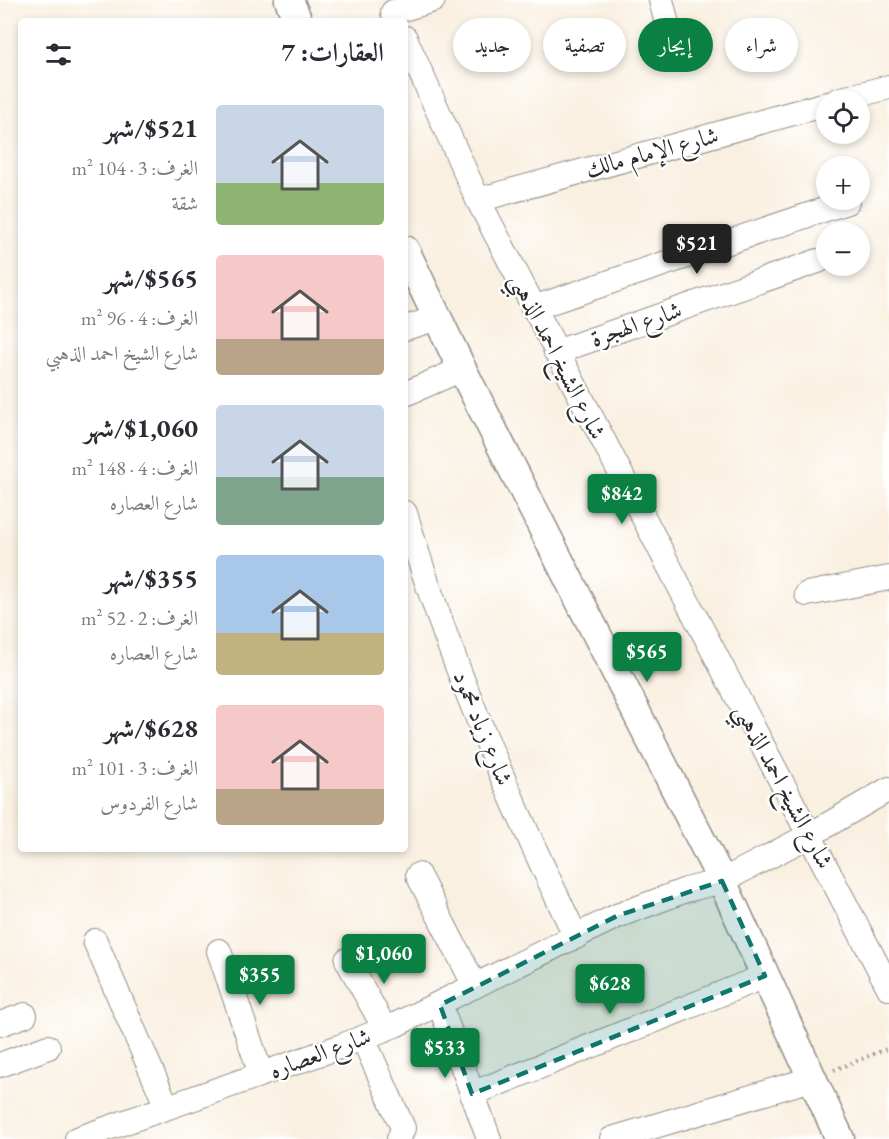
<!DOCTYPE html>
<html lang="ar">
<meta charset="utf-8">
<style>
body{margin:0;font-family:"EB Garamond",Amiri,serif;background:#f2f2f3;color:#2b2b33;direction:rtl;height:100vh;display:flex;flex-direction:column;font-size:22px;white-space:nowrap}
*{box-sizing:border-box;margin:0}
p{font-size:20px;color:#7c7c81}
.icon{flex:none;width:33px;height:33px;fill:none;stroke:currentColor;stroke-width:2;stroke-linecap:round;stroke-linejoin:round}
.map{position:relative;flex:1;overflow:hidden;direction:ltr}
.details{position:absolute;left:18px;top:18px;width:390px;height:834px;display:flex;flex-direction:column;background:#fff;border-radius:6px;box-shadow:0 3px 9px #0003;direction:rtl}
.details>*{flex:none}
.guide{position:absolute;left:426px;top:18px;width:372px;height:54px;direction:rtl;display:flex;gap:12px}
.controls{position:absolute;left:816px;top:90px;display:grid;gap:12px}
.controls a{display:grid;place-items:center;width:54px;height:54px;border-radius:50%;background:#fff;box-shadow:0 3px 9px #0003;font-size:30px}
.price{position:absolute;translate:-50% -51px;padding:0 14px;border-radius:6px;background:#0b8043;color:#fff;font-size:20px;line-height:39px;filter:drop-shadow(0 2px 3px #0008)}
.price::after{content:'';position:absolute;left:50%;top:36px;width:18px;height:14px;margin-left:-9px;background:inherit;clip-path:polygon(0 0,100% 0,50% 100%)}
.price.current{background:#222;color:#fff}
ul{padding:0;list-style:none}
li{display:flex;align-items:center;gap:18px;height:150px;padding:0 24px}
li span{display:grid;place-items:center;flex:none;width:168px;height:120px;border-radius:6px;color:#555}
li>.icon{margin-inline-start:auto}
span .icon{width:72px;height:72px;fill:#fffc;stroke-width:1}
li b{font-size:26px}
h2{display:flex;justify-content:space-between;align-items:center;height:72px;padding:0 24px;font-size:26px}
.pill{padding:0 21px;border-radius:27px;background:#fff;box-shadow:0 3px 9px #0003;font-size:21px;line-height:54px}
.pill.current{background:#0b8043;color:#fff}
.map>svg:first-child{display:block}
</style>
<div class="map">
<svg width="889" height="1139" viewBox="0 0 889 1139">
<rect width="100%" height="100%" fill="#fff"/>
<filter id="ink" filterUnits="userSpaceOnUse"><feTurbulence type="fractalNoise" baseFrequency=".0167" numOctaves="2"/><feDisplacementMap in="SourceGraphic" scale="12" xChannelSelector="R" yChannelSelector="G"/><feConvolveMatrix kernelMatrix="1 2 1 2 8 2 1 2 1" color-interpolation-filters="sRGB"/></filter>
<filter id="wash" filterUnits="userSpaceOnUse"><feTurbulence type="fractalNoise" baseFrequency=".008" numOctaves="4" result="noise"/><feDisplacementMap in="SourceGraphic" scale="24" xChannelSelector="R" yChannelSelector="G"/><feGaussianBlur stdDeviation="1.35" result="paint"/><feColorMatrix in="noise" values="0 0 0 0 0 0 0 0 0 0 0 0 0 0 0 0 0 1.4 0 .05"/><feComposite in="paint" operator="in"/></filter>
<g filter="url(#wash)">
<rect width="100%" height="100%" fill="#f9f0e1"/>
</g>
<g filter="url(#ink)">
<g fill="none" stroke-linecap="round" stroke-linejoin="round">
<!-- minor casing -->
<g stroke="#928e86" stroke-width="26">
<g id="minor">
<path d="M 661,0 L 669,32"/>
<path d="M 393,12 L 433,0"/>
<path d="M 405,38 L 478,200 L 889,988"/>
<path d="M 838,100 L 889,87"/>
<path d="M 478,200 L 826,104"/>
<path d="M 533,308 L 847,202"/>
<path d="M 405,328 L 438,318"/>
<path d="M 556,352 L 818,261"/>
<path d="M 405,394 L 462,369"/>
<path d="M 405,513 C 448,659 510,800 576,937"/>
<path d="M 807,594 L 889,578"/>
<path d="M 418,875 L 475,986"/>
<path d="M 95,941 L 167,1107"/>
<path d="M 219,951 L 261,1074"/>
<path d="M 347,960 L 385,1029"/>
<path d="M 440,1005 L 489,1139"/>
<path d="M 0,1024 L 25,1015"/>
<path d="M 363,1038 L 403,1128 L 399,1139"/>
<path d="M 0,1065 L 48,1047"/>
<path d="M 472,1094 L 765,976"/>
<path d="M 77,1139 L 339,1047 L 395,1025 L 617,916 L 686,890 L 722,881 L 810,835 L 889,789"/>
<path d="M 612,1139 L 811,1079"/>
</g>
</g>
<!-- tertiary casing -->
<g stroke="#928e86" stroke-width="31">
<g id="tertiary">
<path d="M 289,0 L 298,21"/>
<path d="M 405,250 L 462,369 L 722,881 L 840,1139"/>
</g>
</g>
<!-- path -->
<path stroke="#928e86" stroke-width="4" stroke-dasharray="1.5 4.5" stroke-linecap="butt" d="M 834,1070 L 889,1048"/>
<!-- minor -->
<use href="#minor" stroke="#fff" stroke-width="24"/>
<!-- tertiary -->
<use href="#tertiary" stroke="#fff" stroke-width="28"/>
</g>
</g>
<!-- marked area -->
<path fill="#0f766e" fill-opacity="0.2" stroke="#0f766e" stroke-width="4.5" stroke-dasharray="12 8" stroke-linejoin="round" d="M 722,881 L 765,976 L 472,1094 L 440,1005 L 617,916 Z"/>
<g text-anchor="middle" stroke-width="4.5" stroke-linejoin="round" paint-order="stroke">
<!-- street labels -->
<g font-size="24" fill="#2b2b2b" stroke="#fff">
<text transform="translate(652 152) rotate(-15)" y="8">شارع الإمام مالك</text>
<text transform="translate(636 324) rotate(-19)" y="8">شارع الهجرة</text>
<text transform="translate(558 356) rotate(63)" y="8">شارع الشيخ احمد الذهبي</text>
<text transform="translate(483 728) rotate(68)" y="8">شارع زياد محمود</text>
<text transform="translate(784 786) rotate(62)" y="8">شارع الشيخ احمد الذهبي</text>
<text transform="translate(320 1053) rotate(-20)" y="8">شارع العصاره</text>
</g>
</g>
</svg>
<div class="controls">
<a><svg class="icon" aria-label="locate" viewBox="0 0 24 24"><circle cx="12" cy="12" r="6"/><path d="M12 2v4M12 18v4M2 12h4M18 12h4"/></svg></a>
<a>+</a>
<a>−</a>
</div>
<b class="price current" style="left:697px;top:275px">$521</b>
<b class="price" style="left:622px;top:525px">$842</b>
<b class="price" style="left:647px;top:683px">$565</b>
<b class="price" style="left:384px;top:985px">$1,060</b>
<b class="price" style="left:260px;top:1006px">$355</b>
<b class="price" style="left:610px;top:1015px">$628</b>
<b class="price" style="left:445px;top:1079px">$533</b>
<div class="guide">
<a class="pill">شراء</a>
<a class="pill current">إيجار</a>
<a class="pill">تصفية</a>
<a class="pill">جديد</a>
</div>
<section class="details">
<h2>العقارات: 7<svg class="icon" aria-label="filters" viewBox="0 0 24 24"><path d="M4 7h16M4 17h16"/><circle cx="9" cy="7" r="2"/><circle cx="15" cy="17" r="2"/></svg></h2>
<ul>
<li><span style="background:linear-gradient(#c9d6e8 65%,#8fb573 0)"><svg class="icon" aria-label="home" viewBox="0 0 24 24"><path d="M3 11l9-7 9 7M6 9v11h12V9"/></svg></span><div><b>$521/شهر</b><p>الغرف: 3 · 104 m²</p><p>شقة</p></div></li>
<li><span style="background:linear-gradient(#f6c9c9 70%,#b9a48a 0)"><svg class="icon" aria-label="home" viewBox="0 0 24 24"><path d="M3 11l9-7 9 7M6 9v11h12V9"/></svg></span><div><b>$565/شهر</b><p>الغرف: 4 · 96 m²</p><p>شارع الشيخ احمد الذهبي</p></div></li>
<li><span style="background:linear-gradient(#c9d6e8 60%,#7fa58c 0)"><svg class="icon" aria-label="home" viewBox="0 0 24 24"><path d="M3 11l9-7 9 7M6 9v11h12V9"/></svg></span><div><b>$1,060/شهر</b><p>الغرف: 4 · 148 m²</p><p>شارع العصاره</p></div></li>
<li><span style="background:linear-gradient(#a9c7e8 65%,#c2b280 0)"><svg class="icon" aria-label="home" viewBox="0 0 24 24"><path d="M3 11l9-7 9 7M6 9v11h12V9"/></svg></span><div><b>$355/شهر</b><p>الغرف: 2 · 52 m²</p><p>شارع العصاره</p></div></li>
<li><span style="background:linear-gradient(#f6c9c9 70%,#b9a48a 0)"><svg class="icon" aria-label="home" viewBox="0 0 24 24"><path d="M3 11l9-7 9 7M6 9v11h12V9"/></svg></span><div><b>$628/شهر</b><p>الغرف: 3 · 101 m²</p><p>شارع الفردوس</p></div></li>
</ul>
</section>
</div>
